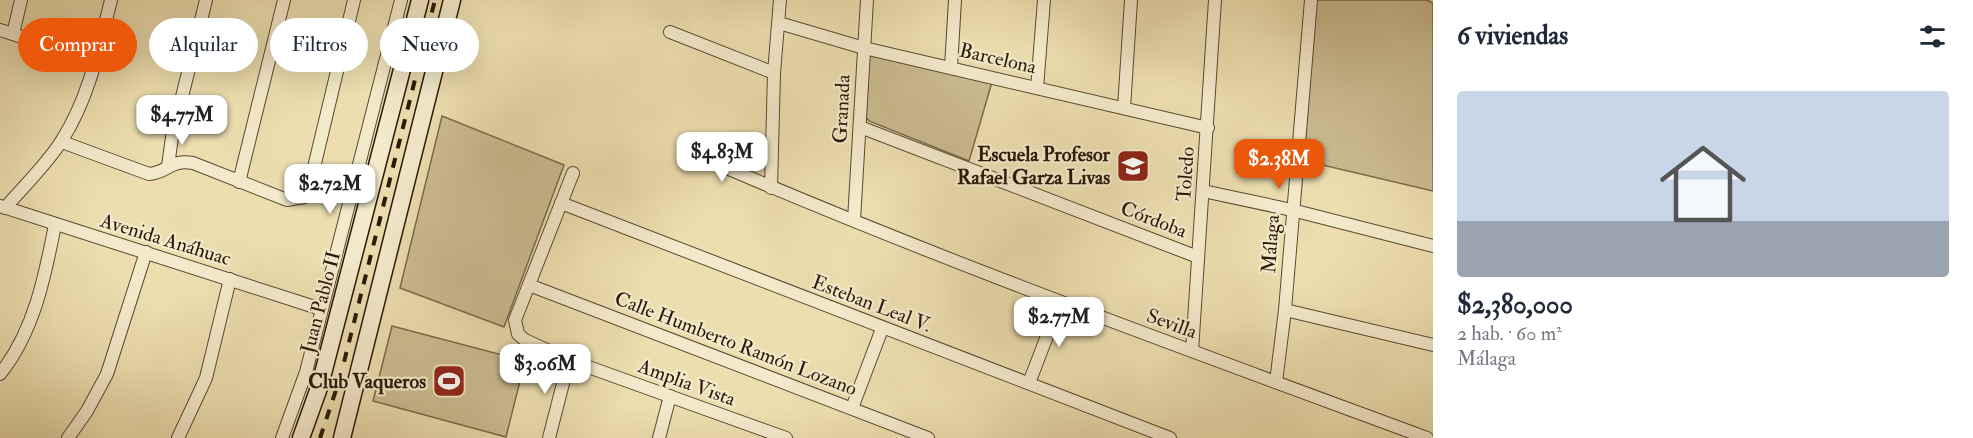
<!DOCTYPE html>
<html lang="es">
<meta charset="utf-8">
<style>
body{margin:0;font-family:"IM FELL Double Pica",serif;background:#f2f2f3;color:#1f2937;height:100vh;display:flex;flex-direction:column;font-size:22px;white-space:nowrap}
*{box-sizing:border-box;margin:0}
p{font-size:20px;color:#747a83}
.icon{flex:none;width:33px;height:33px;fill:none;stroke:currentColor;stroke-width:2;stroke-linecap:round;stroke-linejoin:round}
.map{position:relative;flex:1;overflow:hidden}
.side{display:flex;flex-direction:column;background:#fff;width:540px}
.side>*{flex:none}
.guide{position:absolute;left:18px;top:18px;width:570px;height:54px;display:flex;gap:12px}
.price{position:absolute;translate:-50% -51px;padding:0 14px;border-radius:12px;background:#fff;color:#222;font-size:20px;line-height:39px;filter:drop-shadow(0 2px 3px #0008)}
.price::after{content:'';position:absolute;left:50%;top:36px;width:18px;height:14px;margin-left:-9px;background:inherit;clip-path:polygon(0 0,100% 0,50% 100%)}
.price.active{background:#ea580c;color:#fff}
ul{padding:0;list-style:none}
li{display:grid;align-content:center;gap:12px;height:318px;padding:0 24px}
li span{display:grid;place-items:center;height:186px;border-radius:6px;color:#555}
li>.icon{margin-inline-start:auto}
span .icon{width:108px;height:108px;fill:#fffc;stroke-width:1}
li b{font-size:26px}
h2{display:flex;justify-content:space-between;align-items:center;height:72px;padding:0 24px;font-size:26px}
.chip{padding:0 21px;border-radius:27px;background:#fff;box-shadow:0 6px 24px #0002;font-size:21px;line-height:54px}
.chip.active{background:#ea580c;color:#fff}
main{display:flex;flex:1;min-height:0}
.map>svg:first-child{display:block}
</style>
<main>
<div class="map">
<svg width="1433" height="438" viewBox="0 0 1433 438">
<rect width="100%" height="100%" fill="#ecdeaf"/>
<filter id="stains"><feTurbulence type="fractalNoise" baseFrequency=".00333" numOctaves="4"/><feColorMatrix values="0 0 0 0 .2 0 0 0 0 .09 0 0 0 0 .02 0 0 0 .5 -.17"/></filter>
<radialGradient id="worn" r=".72"><stop offset=".6" stop-color="#630" stop-opacity="0"/><stop offset="1" stop-color="#630" stop-opacity=".3"/></radialGradient>
<!-- green -->
<g fill="#cbbc92" stroke="#7a6a4c" stroke-width="1.5">
<path d="M 1316,0 L 1427,0 L 1433,3 L 1433,191 L 1301,160 Z"/>
<path d="M 874,52 L 992,82 L 969,161 L 869,121 L 866,117 L 869,56 Z"/>
<path d="M 442,116 L 564,165 L 504,327 L 400,288 Z"/>
<path d="M 392,326 L 525,361 L 506,437 L 373,401 Z"/>
</g>
<g fill="none" stroke-linecap="round" stroke-linejoin="round">
<!-- minor casing -->
<g stroke="#5a4931" stroke-width="14">
<g id="minor">
<path d="M 779,23 L 864,48 L 1208,128"/>
<path d="M 0,30 L 96,61"/>
<path d="M 670,32 L 774,73"/>
<path d="M 13,34 L 21,0"/>
<path d="M 951,67 L 955,0"/>
<path d="M 1037,88 L 1044,0"/>
<path d="M 1124,108 L 1131,0"/>
<path d="M 860,127 L 1198,257"/>
<path d="M 62,142 L 149,174 C 169,172 170,159 193,163 L 287,200 L 304,197 L 311,180 L 354,0"/>
<path d="M 685,150 C 928,256 1178,346 1427,438"/>
<path d="M 168,166 L 172,137 L 206,0"/>
<path d="M 573,173 L 515,320 L 518,334 L 525,340 L 569,360 L 786,438"/>
<path d="M 239,182 L 284,0"/>
<path d="M 771,188 L 774,73 L 780,0"/>
<path d="M 1203,191 L 1292,210 L 1433,246"/>
<path d="M 561,203 L 1170,438"/>
<path d="M 0,206 L 321,309"/>
<path d="M 5,208 C 22,188 49,162 62,140 C 89,98 99,48 111,0"/>
<path d="M 854,220 L 867,0"/>
<path d="M 529,285 L 928,438"/>
<path d="M 1285,310 L 1433,345"/>
<path d="M 1192,351 L 1215,0"/>
<path d="M 0,374 C 34,332 45,276 55,225"/>
<path d="M 1276,382 L 1285,310 L 1311,0"/>
<path d="M 1029,383 L 1060,302"/>
<path d="M 852,408 L 882,329"/>
<path d="M 68,438 L 87,411 L 107,374 L 146,252"/>
<path d="M 178,438 L 206,378 L 230,279"/>
<path d="M 282,438 L 306,372 L 401,0"/>
<path d="M 549,438 L 569,360"/>
<path d="M 659,438 L 670,396"/>
</g>
</g>
<!-- secondary casing -->
<g stroke="#2a1707" stroke-width="19">
<g id="secondary">
<path d="M 301,438 L 320,385 L 420,0"/>
<path d="M 342,438 L 452,0"/>
</g>
</g>
<!-- minor -->
<use href="#minor" stroke="#f3eacb" stroke-width="12"/>
<!-- secondary -->
<use href="#secondary" stroke="#f3eacb" stroke-width="16"/>
<!-- rail -->
<path stroke="#2a1707" stroke-width="4" stroke-dasharray="10 10" stroke-linecap="butt" d="M 320,438 L 340,378 L 435,0"/>
</g>
<!-- icons -->
<defs>
<g id="school-square" transform="scale(1.725)"><rect x="-9" y="-9" width="18" height="18" rx="4" fill="#8f2418" stroke="#f3eacb"/><path d="M0-5L7-2L0 1L-7-2ZM-4 1L0 2.5L4 1V4Q0 6-4 4Z" fill="#fff"/></g>
<g id="stadium-square" transform="scale(1.725)"><rect x="-9" y="-9" width="18" height="18" rx="4" fill="#8f2418" stroke="#f3eacb"/><path d="M0-5a6.5 5 0 1 0 0 10a6.5 5 0 1 0 0-10ZM-3.5-1.8h7v3.6h-7Z" fill="#fff"/></g>
</defs>
<g fill-rule="evenodd">
<use href="#school-square" x="1133" y="166"/>
<use href="#stadium-square" x="449" y="381"/>
</g>
<g text-anchor="middle" stroke-width="4.5" stroke-linejoin="round" paint-order="stroke">
<!-- street labels -->
<g font-size="20" fill="#2a1707" stroke="#f3eacb">
<text transform="translate(998 58) rotate(13)" y="7">Barcelona</text>
<text transform="translate(841 109) rotate(-87)" y="7">Granada</text>
<text transform="translate(1185 174) rotate(-86)" y="7">Toledo</text>
<text transform="translate(1154 219) rotate(21)" y="7">Córdoba</text>
<text transform="translate(166 239) rotate(17)" y="7">Avenida Anáhuac</text>
<text transform="translate(1270 244) rotate(-86)" y="7">Málaga</text>
<text transform="translate(320 302) rotate(-75)" y="7">Juan Pablo II</text>
<text transform="translate(872 303) rotate(21)" y="7">Esteban Leal V.</text>
<text transform="translate(1172 323) rotate(20)" y="7">Sevilla</text>
<text transform="translate(736 343) rotate(21)" y="7">Calle Humberto Ramón Lozano</text>
<text transform="translate(687 382) rotate(20)" y="7">Amplia Vista</text>
</g>
<!-- poi labels -->
<g font-size="20" font-weight="bold" fill="#2a1707" stroke="#f3eacb" text-anchor="end">
<text x="1110" y="161">Escuela Profesor<tspan x="1110" dy="23">Rafael Garza Livas</tspan></text>
<text x="426" y="388">Club Vaqueros</text>
</g>
</g>
<rect width="100%" height="100%" filter="url(#stains)"/>
<rect width="100%" height="100%" fill="url(#worn)"/>
</svg>
<b class="price" style="left:182px;top:146px">$4.77M</b>
<b class="price" style="left:722px;top:183px">$4.83M</b>
<b class="price active" style="left:1279px;top:190px">$2.38M</b>
<b class="price" style="left:330px;top:215px">$2.72M</b>
<b class="price" style="left:1059px;top:348px">$2.77M</b>
<b class="price" style="left:545px;top:395px">$3.06M</b>
<div class="guide">
<a class="chip active">Comprar</a>
<a class="chip">Alquilar</a>
<a class="chip">Filtros</a>
<a class="chip">Nuevo</a>
</div>
</div>
<section class="side">
<h2>6 viviendas<svg class="icon" aria-label="filters" viewBox="0 0 24 24"><path d="M4 7h16M4 17h16"/><circle cx="9" cy="7" r="2"/><circle cx="15" cy="17" r="2"/></svg></h2>
<ul>
<li><span style="background:linear-gradient(#c9d6e8 70%,#9aa5b1 0)"><svg class="icon" aria-label="home" viewBox="0 0 24 24"><path d="M3 11l9-7 9 7M6 9v11h12V9"/></svg></span><div><b>$2,380,000</b><p>2 hab. · 60 m²</p><p>Málaga</p></div></li>
</ul>
</section>
</main>
